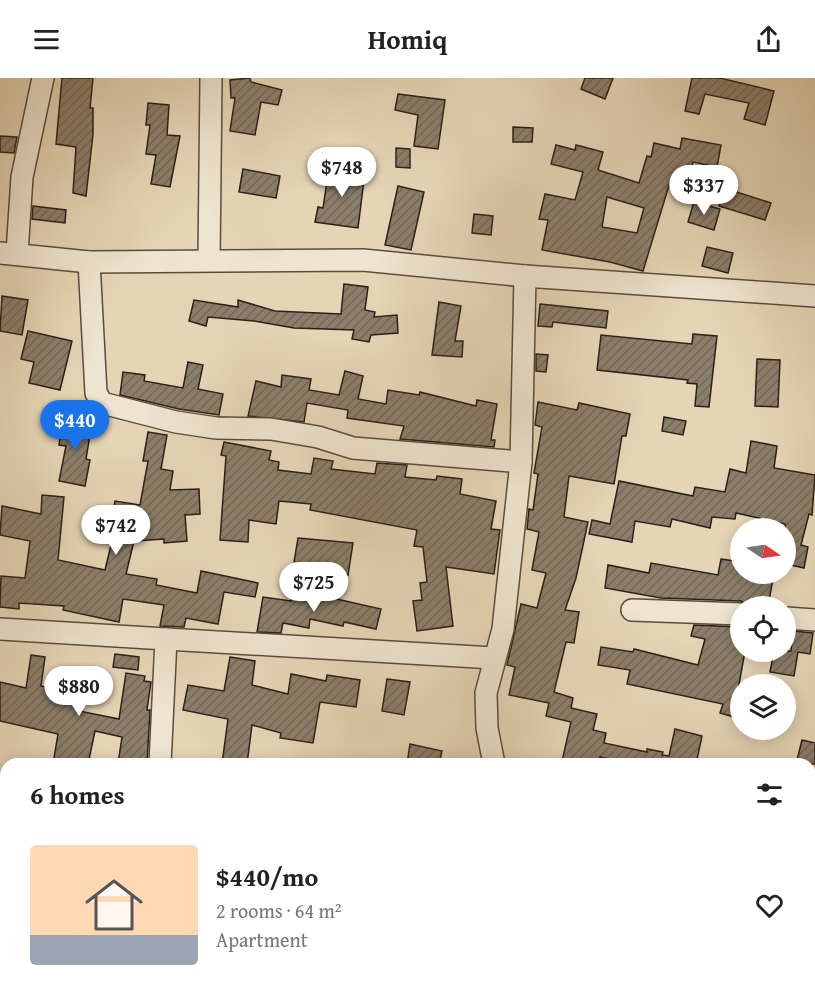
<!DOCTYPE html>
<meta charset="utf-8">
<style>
body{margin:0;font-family:"Gentium Book Plus",serif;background:#f2f2f2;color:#222;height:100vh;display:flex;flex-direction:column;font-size:22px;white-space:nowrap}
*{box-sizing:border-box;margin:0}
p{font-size:20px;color:#767676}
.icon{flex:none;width:33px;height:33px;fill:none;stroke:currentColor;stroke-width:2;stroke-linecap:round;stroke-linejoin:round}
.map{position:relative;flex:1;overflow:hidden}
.side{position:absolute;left:0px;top:680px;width:816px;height:236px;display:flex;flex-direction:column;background:#fff;border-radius:18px 18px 0 0;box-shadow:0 3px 15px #0003}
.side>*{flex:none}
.needle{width:39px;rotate:103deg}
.tools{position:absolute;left:730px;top:440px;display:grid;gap:12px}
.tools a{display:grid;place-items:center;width:66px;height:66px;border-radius:50%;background:#fff;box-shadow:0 3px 15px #0003;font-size:30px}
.price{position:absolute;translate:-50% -51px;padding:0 14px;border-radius:21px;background:#fff;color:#222;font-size:20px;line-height:39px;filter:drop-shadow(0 2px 3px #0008)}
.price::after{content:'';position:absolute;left:50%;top:36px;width:18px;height:14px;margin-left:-9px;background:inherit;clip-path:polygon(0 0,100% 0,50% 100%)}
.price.on{background:#1a73e8;color:#fff}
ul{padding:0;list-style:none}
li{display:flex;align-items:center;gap:18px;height:150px;padding:0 30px}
li span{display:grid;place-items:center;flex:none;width:168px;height:120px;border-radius:6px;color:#555}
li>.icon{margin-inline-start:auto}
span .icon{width:72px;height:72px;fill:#fffc;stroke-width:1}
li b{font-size:26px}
h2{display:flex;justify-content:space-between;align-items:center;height:72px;padding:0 30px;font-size:26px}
header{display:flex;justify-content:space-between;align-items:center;height:78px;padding:0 30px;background:#fff;font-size:27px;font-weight:600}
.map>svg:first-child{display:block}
</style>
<header><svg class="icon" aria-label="menu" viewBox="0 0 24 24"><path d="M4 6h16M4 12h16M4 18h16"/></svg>Homiq<svg class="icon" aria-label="share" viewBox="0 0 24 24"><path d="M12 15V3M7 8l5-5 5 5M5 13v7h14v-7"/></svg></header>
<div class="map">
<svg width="815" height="914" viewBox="0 0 815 914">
<defs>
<pattern id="building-hatch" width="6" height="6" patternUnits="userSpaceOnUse" patternTransform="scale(1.5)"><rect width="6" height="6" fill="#8c7e6a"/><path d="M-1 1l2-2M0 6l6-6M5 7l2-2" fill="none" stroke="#736756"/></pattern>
</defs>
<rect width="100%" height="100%" fill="#e5d5b5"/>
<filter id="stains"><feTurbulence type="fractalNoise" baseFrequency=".00333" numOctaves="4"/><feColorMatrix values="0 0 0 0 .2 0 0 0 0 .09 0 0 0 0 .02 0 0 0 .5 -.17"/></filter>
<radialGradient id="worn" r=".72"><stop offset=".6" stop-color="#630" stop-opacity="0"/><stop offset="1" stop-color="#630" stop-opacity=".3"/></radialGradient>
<!-- building -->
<g fill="url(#building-hatch)" stroke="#2c1f19" stroke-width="1.5" fill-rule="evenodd">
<path d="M 62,0 L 93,0 L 90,30 L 93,30 L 93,56 L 86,118 L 73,115 L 76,69 L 56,66 Z"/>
<path d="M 250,0 L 251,4 L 282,12 L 278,27 L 261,24 L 255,57 L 230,53 L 235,20 L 231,20 L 230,2 Z"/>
<path d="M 585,0 L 613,0 L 605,21 L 581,11 Z"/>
<path d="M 692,0 L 720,0 L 774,13 L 765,47 L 744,41 L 749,25 L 705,16 L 699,36 L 685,33 Z"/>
<path d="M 398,16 L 445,22 L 438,71 L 414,68 L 418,37 L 395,32 Z"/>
<path d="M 148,25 L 169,27 L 167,57 L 180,58 L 170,109 L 151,106 L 156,77 L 146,76 L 150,47 L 146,47 Z"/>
<path d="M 513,49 L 533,50 L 532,64 L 513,64 Z"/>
<path d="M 0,58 L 17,59 L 14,75 L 0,74 Z"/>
<path d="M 682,60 L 721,67 L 717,89 L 693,84 L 685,109 L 670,104 L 643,193 L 610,184 L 542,172 L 548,142 L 539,141 L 545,116 L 575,122 L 583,94 L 551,86 L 556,67 L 575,72 L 576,67 L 603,74 L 598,92 L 639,105 L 647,78 L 651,79 L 654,65 L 680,71 ZM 607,119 L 644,130 L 637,155 L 602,149 Z"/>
<path d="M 396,70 L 410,71 L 410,90 L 396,89 Z"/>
<path d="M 329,89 L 365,94 L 358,150 L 315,144 L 318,129 L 323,130 Z"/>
<path d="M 243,91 L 280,98 L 276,120 L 239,114 Z"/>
<path d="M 398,108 L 424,114 L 411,172 L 385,167 Z"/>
<path d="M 724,110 L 771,125 L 765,142 L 719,128 Z"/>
<path d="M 694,124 L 720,131 L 714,152 L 688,144 Z"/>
<path d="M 33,128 L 66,132 L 65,145 L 32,141 Z"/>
<path d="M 474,136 L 493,138 L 491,157 L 472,155 Z"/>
<path d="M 707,169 L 733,175 L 728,195 L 702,188 Z"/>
<path d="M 344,206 L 368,209 L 365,232 L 375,234 L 374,239 L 397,237 L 398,255 L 371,257 L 369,264 L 352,261 L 354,252 L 294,250 L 254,243 L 208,239 L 206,248 L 189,243 L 194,222 L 238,229 L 238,222 L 275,233 L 341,236 Z"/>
<path d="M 2,218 L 28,222 L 22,257 L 0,253 Z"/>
<path d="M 439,224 L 461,228 L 455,263 L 463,263 L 462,279 L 432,277 Z"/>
<path d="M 540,226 L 608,233 L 606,250 L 553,244 L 552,249 L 538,248 Z"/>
<path d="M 28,253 L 72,263 L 60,312 L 29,305 L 34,284 L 21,281 Z"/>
<path d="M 693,256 L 717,258 L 709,329 L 695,328 L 697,306 L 687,305 L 688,302 L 597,292 L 601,257 L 692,266 Z"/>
<path d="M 536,276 L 548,277 L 546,294 L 536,293 Z"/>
<path d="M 757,281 L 780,282 L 778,329 L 755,328 Z"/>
<path d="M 188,284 L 203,287 L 198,311 L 223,316 L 219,337 L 179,331 L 120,317 L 123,294 L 145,297 L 144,303 L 183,310 Z"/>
<path d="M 345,293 L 363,298 L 358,321 L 386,326 L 388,312 L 419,317 L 420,314 L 476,328 L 477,322 L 497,326 L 491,362 L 495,362 L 494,369 L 400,361 L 404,348 L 347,340 L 348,332 L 307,325 L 304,344 L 248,338 L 256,303 L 281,309 L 282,297 L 311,301 L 309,312 L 339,317 Z"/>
<path d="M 538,324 L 577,332 L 579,325 L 630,336 L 626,358 L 622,358 L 614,406 L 569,398 L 564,439 L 588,444 L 576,500 L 565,532 L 579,534 L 574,565 L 566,564 L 554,614 L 573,620 L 571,630 L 597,636 L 593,652 L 606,655 L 604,665 L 647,674 L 647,671 L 663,674 L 662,677 L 669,678 L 675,651 L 702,658 L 696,686 L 630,686 L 600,679 L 599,686 L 562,683 L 571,644 L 546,638 L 549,625 L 509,617 L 515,589 L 507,587 L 521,526 L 537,530 L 546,495 L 532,492 L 539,454 L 527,451 L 529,431 L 533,432 L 538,396 L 534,395 L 542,349 L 535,347 Z"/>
<path d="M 664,339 L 686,343 L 683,357 L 662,353 Z"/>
<path d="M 63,340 L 92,345 L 86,381 L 90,382 L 85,408 L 59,403 L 66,368 L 59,367 Z"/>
<path d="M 148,354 L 167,357 L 161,391 L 173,393 L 170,412 L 199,411 L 200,436 L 185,437 L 187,463 L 164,465 L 164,461 L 134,463 L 126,496 L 157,501 L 156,507 L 197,515 L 201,493 L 258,505 L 255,519 L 224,514 L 218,546 L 186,540 L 184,549 L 160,548 L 164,527 L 123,521 L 119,544 L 63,532 L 64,528 L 19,525 L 19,531 L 0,529 L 1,498 L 25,500 L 30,463 L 0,457 L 2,428 L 41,436 L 42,417 L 64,419 L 58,482 L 105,492 L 117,442 L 112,441 L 115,423 L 140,427 L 148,383 L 143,383 Z"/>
<path d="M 751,363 L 777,368 L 774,390 L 815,397 L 812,437 L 809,436 L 801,467 L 808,469 L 804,490 L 786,486 L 785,446 L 736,435 L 735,441 L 712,439 L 710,450 L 672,441 L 670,449 L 635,443 L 632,464 L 589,456 L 592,442 L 610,446 L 619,403 L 693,418 L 695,409 L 725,414 L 730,391 L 746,395 Z"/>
<path d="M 224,364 L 271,373 L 269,382 L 279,384 L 278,392 L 311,396 L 314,380 L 333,383 L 331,391 L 375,396 L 377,385 L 407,387 L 405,399 L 436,402 L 437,398 L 462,401 L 460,416 L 496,423 L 491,451 L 500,452 L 494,496 L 446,489 L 453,548 L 417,553 L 413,523 L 422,522 L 420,505 L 427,504 L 423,469 L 414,468 L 417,452 L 310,432 L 311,426 L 279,423 L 276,446 L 249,442 L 248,464 L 220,462 L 226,378 L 221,377 Z"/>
<path d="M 298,460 L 353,465 L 348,497 L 294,484 Z"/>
<path d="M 721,481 L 741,484 L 741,495 L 774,495 L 768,528 L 750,528 L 741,523 L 661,520 L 605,510 L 608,487 L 649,495 L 651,485 L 718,497 Z"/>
<path d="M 292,517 L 322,522 L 323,518 L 381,531 L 376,551 L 344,544 L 343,548 L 310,541 L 309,550 L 283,545 L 281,555 L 257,554 L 263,519 L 291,523 Z"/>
<path d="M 694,547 L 741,549 L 741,573 L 745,573 L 738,612 L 741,613 L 741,641 L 720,635 L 723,626 L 627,606 L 630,592 L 598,587 L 601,569 L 633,574 L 634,571 L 698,587 L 705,561 L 691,558 Z"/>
<path d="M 793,553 L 813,555 L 810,576 L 798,574 L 794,598 L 770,594 L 774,573 L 791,573 Z"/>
<path d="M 115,576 L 139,579 L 138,592 L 113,589 Z"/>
<path d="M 31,577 L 45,579 L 41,608 L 82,617 L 79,633 L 119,641 L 126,595 L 145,598 L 144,603 L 151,604 L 147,632 L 150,632 L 147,686 L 118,686 L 122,659 L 95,653 L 88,686 L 53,686 L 58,656 L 0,643 L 0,604 L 26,610 Z"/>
<path d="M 230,579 L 255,583 L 252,607 L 288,616 L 291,596 L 326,603 L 327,597 L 360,602 L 356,629 L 320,624 L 313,665 L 280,660 L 281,655 L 252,647 L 247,686 L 222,686 L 228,641 L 183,632 L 188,607 L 224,613 Z"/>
<path d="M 387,601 L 410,604 L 404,637 L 382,633 Z"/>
<path d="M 802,662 L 815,665 L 815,686 L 796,686 Z"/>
<path d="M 410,666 L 442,673 L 439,686 L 407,686 Z"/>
</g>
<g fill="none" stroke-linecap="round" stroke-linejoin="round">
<!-- minor casing -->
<g stroke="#5a4c40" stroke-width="24">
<g id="minor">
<path d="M 0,175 L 89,184 L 363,182 L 525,198"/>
<path d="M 17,175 L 22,99 L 43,0"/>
<path d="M 209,182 L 211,0"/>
<path d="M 89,184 L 96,315 L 102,325 L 176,344 L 216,350 L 271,351 L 318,359 L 353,370 L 521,384"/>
<path d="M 632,532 L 741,536"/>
<path d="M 786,540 L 815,542"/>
<path d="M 0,551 L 166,561 L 160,686"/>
<path d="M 166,561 L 494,580"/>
<path d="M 494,686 L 487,650 L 486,615 L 503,551 L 521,384 L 525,198 L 815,218"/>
<path d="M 810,901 L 815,902"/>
<path d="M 148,914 L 148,909"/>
<path d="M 500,914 L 501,909"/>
</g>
</g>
<!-- minor -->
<use href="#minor" stroke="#eee4cf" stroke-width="21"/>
</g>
<rect width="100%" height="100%" filter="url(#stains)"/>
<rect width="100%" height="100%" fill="url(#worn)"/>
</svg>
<div class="tools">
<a><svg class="needle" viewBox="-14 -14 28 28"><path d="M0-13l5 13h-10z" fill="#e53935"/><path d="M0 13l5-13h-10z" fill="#767676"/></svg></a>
<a><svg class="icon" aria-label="locate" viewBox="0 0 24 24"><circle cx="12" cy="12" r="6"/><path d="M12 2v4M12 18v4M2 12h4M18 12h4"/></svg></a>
<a><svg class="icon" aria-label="layers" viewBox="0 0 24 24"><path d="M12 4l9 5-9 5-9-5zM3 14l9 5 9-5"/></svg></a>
</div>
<b class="price" style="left:342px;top:120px">$748</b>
<b class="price" style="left:704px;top:138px">$337</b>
<b class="price on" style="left:75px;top:373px">$440</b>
<b class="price" style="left:116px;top:478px">$742</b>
<b class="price" style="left:314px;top:535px">$725</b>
<b class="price" style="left:79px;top:639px">$880</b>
<section class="side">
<h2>6 homes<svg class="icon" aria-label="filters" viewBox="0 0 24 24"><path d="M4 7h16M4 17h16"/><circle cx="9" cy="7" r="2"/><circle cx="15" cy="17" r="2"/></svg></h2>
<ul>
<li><span style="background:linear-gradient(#ffd9b3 75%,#9aa5b1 0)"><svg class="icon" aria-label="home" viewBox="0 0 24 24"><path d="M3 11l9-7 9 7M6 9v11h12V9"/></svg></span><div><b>$440/mo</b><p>2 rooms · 64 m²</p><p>Apartment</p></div><svg class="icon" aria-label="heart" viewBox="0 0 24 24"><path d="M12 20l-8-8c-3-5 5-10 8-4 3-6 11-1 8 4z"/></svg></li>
</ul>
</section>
</div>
